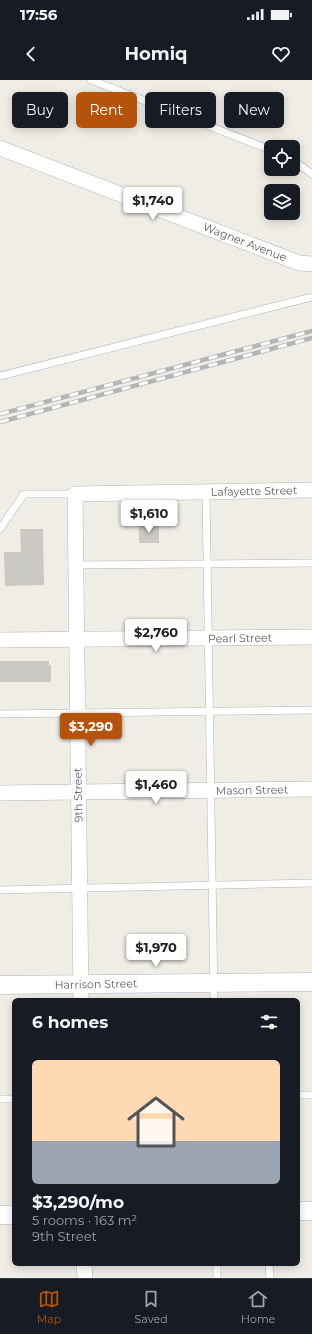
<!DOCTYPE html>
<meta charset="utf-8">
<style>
body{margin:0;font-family:Montserrat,sans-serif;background:#20242c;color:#f1f3f6;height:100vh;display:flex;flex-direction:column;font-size:15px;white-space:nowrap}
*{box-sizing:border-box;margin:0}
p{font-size:13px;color:#9ea1a6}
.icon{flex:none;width:22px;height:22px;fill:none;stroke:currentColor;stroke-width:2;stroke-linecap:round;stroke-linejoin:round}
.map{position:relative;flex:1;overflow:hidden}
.side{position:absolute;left:12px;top:918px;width:288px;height:268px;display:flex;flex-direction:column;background:#171b24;border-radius:6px;box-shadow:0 2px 10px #0003}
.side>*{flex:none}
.guide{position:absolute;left:12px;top:12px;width:288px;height:36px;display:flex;gap:8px}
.fabs{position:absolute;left:264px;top:60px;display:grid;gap:8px}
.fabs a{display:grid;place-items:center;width:36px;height:36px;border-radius:6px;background:#171b24;box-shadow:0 2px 10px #0003;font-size:20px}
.price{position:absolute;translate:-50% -34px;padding:0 9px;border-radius:4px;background:#fff;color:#222;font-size:13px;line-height:26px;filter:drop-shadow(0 1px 2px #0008)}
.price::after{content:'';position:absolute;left:50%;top:24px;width:12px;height:9px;margin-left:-6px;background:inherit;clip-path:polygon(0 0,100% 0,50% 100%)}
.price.active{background:#b45309;color:#fff}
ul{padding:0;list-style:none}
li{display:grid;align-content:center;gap:8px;height:212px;padding:0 20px}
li+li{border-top:1px solid #363941}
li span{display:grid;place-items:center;height:124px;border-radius:6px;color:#555}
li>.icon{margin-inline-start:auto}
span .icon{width:72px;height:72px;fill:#fffc;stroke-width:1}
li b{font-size:17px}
h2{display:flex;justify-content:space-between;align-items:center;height:48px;padding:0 20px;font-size:17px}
.tag{padding:0 14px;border-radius:6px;background:#171b24;box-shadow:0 2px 10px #0003;font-size:14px;line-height:36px}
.tag.active{background:#b45309;color:#fff}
.status{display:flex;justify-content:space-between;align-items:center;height:28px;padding:0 20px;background:#171b24;direction:ltr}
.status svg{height:11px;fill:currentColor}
header{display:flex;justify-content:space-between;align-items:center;height:52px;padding:0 20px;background:#171b24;font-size:18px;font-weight:700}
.tabs{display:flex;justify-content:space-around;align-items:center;height:56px;border-top:1px solid #363941;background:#171b24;font-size:11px;color:#9ea1a6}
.tabs a{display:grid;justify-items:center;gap:2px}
.tabs .active{color:#b45309}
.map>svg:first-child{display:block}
</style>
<div class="status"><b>17:56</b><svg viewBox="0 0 49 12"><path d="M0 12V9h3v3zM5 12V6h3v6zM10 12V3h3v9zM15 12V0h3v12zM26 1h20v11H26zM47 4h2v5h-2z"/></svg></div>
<header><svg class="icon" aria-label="back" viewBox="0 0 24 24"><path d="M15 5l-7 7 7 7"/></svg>Homiq<svg class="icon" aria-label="heart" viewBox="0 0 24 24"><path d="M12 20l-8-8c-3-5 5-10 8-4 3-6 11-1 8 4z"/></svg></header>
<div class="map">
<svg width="312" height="1198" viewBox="0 0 312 1198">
<rect width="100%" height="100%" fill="#efede6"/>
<!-- building -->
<g fill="#cac8c2">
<rect x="139" y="444" width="20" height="19"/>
<path d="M 20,449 L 43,449 L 44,505 L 5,506 L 4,472 L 21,472 Z"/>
<path d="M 0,581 L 49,581 L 49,585 L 51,585 L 51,602 L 0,602 Z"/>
</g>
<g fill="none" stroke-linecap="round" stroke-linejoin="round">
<!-- service casing -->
<g stroke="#b3b6ba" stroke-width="8">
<g id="service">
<path d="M 91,0 L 271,70"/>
<path d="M 293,80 L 312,94"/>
<path d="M 0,296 L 312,217"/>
<path d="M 206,412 L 214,920"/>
<path d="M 0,449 L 24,414 L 75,414"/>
<path d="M 76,485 L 312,483"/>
<path d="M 0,634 L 312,630"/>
<path d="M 0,810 L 312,803"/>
<path d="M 298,1015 L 312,1015"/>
<path d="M 0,1019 L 14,1019"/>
<path d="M 217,1184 L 217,1198"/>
<path d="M 269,1184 L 270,1198"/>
</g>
</g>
<!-- minor casing -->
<g stroke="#b3b6ba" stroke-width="16">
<g id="minor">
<path d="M 0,68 L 299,183 L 312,184"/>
<path d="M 0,560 L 312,557"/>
<path d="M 0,713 L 312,709"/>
<path d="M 81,920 L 75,414 L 312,410"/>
<path d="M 84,1184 L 85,1198"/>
</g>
</g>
<!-- tertiary casing -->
<g stroke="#b3b6ba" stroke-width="19">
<g id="tertiary">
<path d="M 0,905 L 312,902"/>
<path d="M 298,1131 L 312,1131"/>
<path d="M 0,1135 L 14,1135"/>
</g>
</g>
<!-- service -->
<use href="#service" stroke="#fff" stroke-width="7"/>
<!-- minor -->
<use href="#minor" stroke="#fff" stroke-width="15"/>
<!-- tertiary -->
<use href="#tertiary" stroke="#fff" stroke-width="18"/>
<!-- rail casing -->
<g stroke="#b4b5b5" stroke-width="4.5">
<g id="rail">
<path d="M 0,334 L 312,251"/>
<path d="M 0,342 L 312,258"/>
</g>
</g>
<!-- rail -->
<use href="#rail" stroke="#fff" stroke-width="3" stroke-dasharray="9" stroke-linecap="butt"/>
</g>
<g text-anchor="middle" stroke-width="3" stroke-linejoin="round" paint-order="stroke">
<!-- street labels -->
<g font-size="11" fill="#5d6165" stroke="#fff">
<text transform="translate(245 162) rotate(21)" y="4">Wagner Avenue</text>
<text transform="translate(254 411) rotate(-1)" y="4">Lafayette Street</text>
<text transform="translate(240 558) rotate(-1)" y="4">Pearl Street</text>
<text transform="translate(252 710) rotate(-1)" y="4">Mason Street</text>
<text transform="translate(78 715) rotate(-91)" y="4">9th Street</text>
<text transform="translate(96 904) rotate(-1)" y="4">Harrison Street</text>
</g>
</g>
</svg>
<div class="fabs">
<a><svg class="icon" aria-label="locate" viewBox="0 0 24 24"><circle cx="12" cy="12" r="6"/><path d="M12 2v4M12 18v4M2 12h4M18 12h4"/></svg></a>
<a><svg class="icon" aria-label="layers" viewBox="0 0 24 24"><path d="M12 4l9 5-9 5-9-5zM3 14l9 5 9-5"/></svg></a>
</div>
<b class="price" style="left:153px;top:141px">$1,740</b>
<b class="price" style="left:149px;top:454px">$1,610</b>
<b class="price" style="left:156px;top:573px">$2,760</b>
<b class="price active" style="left:91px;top:667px">$3,290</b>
<b class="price" style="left:156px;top:725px">$1,460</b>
<b class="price" style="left:156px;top:888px">$1,970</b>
<div class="guide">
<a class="tag">Buy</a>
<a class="tag active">Rent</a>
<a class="tag">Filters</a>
<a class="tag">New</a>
</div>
<section class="side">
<h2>6 homes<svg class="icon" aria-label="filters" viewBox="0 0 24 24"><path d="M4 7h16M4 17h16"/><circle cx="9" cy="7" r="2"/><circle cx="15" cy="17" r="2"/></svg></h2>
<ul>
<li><span style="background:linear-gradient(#ffd9b3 65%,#9aa5b1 0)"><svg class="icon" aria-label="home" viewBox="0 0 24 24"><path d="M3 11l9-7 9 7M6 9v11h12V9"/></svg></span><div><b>$3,290/mo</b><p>5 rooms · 163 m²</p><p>9th Street</p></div></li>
</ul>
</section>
</div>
<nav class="tabs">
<a class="active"><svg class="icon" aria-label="map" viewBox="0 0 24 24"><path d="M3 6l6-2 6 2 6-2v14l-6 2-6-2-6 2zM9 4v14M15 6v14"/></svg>Map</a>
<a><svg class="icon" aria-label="saved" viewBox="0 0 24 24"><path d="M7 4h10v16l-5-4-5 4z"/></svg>Saved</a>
<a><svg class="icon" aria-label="home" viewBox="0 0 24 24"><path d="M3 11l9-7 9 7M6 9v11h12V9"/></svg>Home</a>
</nav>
